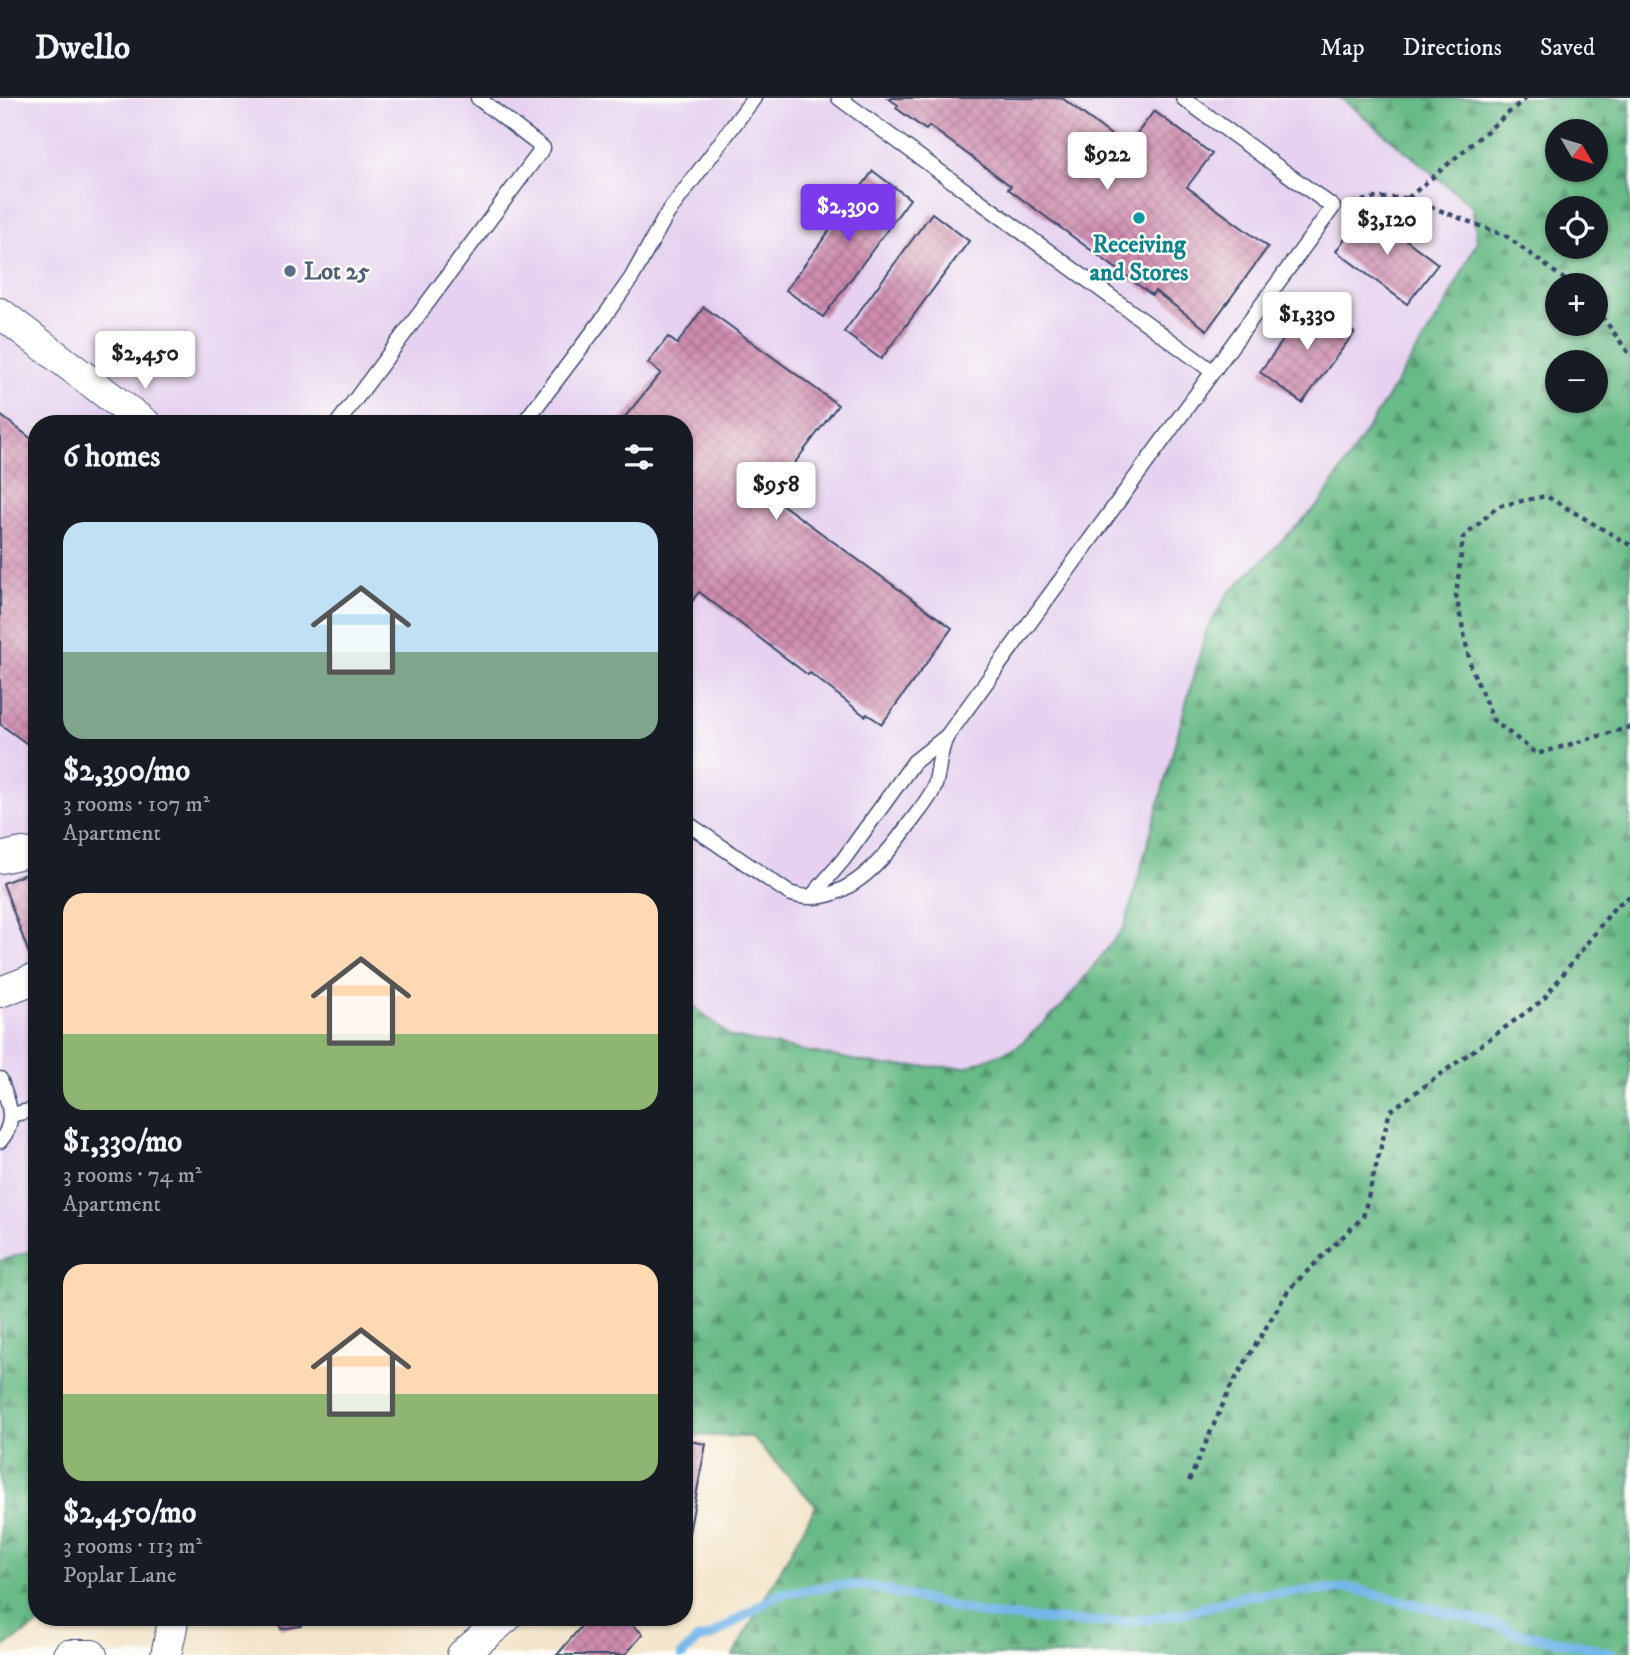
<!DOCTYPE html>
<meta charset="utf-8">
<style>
body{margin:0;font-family:"IM FELL DW Pica",serif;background:#20242c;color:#f1f3f6;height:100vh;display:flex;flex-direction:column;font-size:26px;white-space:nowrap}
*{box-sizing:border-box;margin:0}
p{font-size:23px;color:#9ea1a6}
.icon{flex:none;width:38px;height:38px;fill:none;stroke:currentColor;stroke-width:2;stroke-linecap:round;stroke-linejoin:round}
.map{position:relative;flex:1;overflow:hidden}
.side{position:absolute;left:28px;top:317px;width:665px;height:1211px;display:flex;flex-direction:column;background:#171b24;border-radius:28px;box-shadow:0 2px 5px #0004}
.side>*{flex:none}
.needle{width:46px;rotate:128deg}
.fabs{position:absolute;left:1545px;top:21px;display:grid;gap:14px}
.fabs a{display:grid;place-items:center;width:63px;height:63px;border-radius:50%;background:#171b24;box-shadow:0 2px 5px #0004;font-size:35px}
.price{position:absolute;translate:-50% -60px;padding:0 16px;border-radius:7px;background:#fff;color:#222;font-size:23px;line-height:46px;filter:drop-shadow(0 2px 4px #0008)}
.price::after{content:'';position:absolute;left:50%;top:42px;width:21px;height:16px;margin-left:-10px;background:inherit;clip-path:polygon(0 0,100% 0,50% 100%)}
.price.on{background:#7c3aed;color:#fff}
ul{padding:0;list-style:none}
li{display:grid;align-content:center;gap:14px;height:371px;padding:0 35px}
li span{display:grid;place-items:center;height:217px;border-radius:21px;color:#555}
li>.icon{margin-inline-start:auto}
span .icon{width:126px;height:126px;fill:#fffc;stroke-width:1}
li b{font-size:30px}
h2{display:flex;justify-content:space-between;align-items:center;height:84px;padding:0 35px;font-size:30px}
header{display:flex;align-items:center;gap:42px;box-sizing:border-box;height:98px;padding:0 35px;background:#171b24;border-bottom:2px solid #363941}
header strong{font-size:33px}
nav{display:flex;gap:38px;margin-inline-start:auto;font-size:24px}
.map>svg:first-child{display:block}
</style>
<header>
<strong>Dwello</strong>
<nav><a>Map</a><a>Directions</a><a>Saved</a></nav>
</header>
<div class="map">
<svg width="1630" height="1557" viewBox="0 0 1630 1557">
<defs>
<pattern id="forest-firs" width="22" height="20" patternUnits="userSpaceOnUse" patternTransform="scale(1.75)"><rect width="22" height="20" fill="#68ba86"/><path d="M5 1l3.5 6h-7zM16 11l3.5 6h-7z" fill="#559871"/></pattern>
<pattern id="building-cross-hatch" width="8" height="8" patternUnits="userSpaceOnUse" patternTransform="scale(1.75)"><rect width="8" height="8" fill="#d08daf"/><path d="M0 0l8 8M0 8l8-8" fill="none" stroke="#a87492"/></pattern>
</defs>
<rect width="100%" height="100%" fill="#fdfcf7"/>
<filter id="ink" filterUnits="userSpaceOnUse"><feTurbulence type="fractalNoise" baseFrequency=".0143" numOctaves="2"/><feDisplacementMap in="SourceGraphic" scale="14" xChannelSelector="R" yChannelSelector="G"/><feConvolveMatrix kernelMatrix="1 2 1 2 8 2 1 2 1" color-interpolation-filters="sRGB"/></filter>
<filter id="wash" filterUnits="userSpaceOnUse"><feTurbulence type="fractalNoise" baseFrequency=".00686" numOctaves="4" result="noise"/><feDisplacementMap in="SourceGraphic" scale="28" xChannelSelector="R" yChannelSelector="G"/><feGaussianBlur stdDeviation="1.57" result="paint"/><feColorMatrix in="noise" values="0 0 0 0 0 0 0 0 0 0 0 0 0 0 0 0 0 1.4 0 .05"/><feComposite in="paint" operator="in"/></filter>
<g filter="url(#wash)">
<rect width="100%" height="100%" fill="#f3e5cb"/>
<!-- built -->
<path fill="#e6d2f0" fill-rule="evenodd" d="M 0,0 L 1630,0 L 1596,110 L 1558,110 L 1558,187 L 1397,490 L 752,1339 L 684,1337 L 684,326 L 37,326 L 37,1325 L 0,1329 ZM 1558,33 L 1596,33 L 1596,72 L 1558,72 Z"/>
<!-- forest -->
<g fill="url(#forest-firs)" stroke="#427472" stroke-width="2" fill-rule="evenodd">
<path d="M 1341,0 L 1630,0 L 1630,1557 L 733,1557 L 816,1408 L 752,1339 L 684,1337 L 684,900 L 731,939 L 885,968 L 967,969 L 1017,949 L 1062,908 L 1125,828 L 1206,533 L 1228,496 L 1321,404 L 1445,208 L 1477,143 L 1472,108 ZM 1558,33 L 1596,33 L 1596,72 L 1558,72 ZM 1558,110 L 1596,110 L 1596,149 L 1558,149 ZM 1558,187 L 1596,187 L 1596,226 L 1558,226 ZM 1558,264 L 1596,264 L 1596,303 L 1558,303 Z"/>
<path d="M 37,1151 L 37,1341 L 34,1342 L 37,1519 L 40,1526 L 0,1551 L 0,1163 Z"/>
</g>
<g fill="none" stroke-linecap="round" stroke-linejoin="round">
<!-- stream -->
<path stroke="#74b7ea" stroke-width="10" d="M 682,1557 L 697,1542 L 710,1539 L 779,1496 L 840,1487 L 868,1488 L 987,1517 L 1078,1524 L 1124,1524 L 1185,1515 L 1249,1497 L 1350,1490 L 1504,1529 L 1511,1534 L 1589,1549 L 1613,1557"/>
</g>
<g id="blocks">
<!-- building -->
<g fill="url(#building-cross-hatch)">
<path d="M 888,0 L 1062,0 L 1127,49 L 1154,13 L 1212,56 L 1187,89 L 1268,149 L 1207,232 L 1155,193 L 1152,197 L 1008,91 L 1011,88 L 929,28 L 926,32 L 896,10 L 898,7 Z"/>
<path d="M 873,73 L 910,101 L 823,219 L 786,192 Z"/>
<path d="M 1366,112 L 1438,166 L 1407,206 L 1336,153 Z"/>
<path d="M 932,115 L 969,143 L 881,261 L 844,234 Z"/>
<path d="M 1312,203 L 1354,235 L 1302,305 L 1260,274 Z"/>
<path d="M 704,209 L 838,307 L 767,402 L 769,404 L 773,400 L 952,530 L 882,626 L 867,616 L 865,618 L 810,575 L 808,577 L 699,494 L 684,514 L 684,326 L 619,326 L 661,275 L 648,265 L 668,239 L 677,246 Z"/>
<path d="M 0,317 L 37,345 L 37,653 L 0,626 Z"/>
<path d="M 36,772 L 37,862 L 32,864 L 3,785 Z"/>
<path d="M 684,1342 L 706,1346 L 686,1451 L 684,1451 Z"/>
<path d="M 279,1519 L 299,1519 L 301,1528 L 281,1531 Z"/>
<path d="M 589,1519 L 623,1519 L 643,1536 L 625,1557 L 557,1557 Z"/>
</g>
</g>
</g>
<g filter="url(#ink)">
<use href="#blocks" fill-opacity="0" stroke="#3b4a6e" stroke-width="2"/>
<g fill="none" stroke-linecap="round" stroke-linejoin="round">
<!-- service casing -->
<g stroke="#3b4a6e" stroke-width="17">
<g id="service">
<path d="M 839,0 L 1212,273"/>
<path d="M 337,326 L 543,50 L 478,0"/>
<path d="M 523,326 L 602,222 L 632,179 L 667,116 L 754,0"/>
<path d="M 947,638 L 1333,109 L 1183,0"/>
<path d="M 684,723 L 789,795 C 841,814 884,762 910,725 C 918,714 928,703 934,690 C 940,673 938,654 947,638 L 914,664 L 843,762 L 812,798"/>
<path d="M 0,981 C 8,1003 18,1023 0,1043"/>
<path d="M 11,1017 L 37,1011"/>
</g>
</g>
<!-- minor casing -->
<g stroke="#3b4a6e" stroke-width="32">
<g id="minor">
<path d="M 0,215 L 146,326"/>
<path d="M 0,760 L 23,755 L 37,757"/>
<path d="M 0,894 L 37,880"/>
<path d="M 68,1557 L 92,1557"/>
<path d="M 166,1557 L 174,1519"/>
<path d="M 462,1557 L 507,1519"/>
</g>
</g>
<!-- path -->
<g stroke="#3b4a6e" stroke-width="4.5" stroke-dasharray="5 5" stroke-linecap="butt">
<path d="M 1408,100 L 1526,0"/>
<path d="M 1352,105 L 1376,100 L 1408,100 L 1506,138 L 1572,187"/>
<path d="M 1596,210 L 1630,257"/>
<path d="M 1630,447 L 1546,398 L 1498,408 L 1463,440 L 1456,498 L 1471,569 L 1493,622 L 1537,656 L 1630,629"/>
<path d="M 1189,1383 L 1230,1290 L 1289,1191 L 1363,1119 L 1390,1013 L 1543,902 L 1615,809 L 1630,798"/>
</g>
<!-- service -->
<use href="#service" stroke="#fff" stroke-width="14"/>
<!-- minor -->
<use href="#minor" stroke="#fff" stroke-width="30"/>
</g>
</g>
<!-- markers -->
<circle fill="#0f9aa8" stroke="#fdfcf7" stroke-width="2.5" cx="1139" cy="120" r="7"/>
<circle fill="#5c6f8a" stroke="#fdfcf7" stroke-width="2.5" cx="290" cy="173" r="7"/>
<g text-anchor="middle" stroke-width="5" stroke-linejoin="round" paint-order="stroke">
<!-- culture labels -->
<g font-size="24" font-weight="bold" fill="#0d838f" stroke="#fdfcf7">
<text x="1139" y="154">Receiving<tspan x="1139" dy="28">and Stores</tspan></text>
</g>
<!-- service labels -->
<g font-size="24" font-weight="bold" fill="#4e5e75" stroke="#fdfcf7" text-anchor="start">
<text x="304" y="181">Lot 25</text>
</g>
</g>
</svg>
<div class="fabs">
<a><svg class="needle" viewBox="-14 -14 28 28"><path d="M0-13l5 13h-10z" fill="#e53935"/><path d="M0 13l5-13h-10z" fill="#9ea1a6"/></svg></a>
<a><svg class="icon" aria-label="locate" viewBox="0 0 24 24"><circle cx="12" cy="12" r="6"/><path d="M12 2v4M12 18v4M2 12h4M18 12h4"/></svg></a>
<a>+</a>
<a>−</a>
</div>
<b class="price" style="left:1107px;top:94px">$922</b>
<b class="price on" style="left:848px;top:146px">$2,390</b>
<b class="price" style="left:1387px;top:159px">$3,120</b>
<b class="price" style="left:1307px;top:254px">$1,330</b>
<b class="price" style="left:145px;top:293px">$2,450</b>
<b class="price" style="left:776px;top:424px">$958</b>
<section class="side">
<h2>6 homes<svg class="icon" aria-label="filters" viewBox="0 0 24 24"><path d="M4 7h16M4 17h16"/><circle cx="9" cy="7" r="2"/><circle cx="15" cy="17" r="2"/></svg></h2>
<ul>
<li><span style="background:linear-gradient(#bfe0f5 60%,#7fa58c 0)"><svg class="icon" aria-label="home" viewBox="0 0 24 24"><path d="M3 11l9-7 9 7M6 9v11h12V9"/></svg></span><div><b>$2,390/mo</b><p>3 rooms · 107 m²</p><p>Apartment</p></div></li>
<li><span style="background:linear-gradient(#ffd9b3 65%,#8fb573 0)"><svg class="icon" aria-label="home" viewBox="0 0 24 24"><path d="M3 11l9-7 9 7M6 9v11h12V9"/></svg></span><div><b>$1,330/mo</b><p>3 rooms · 74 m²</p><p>Apartment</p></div></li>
<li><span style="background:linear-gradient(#ffd9b3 60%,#8fb573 0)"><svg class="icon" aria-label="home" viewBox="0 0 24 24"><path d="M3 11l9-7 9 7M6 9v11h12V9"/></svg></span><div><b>$2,450/mo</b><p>3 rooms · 113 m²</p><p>Poplar Lane</p></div></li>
</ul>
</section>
</div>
